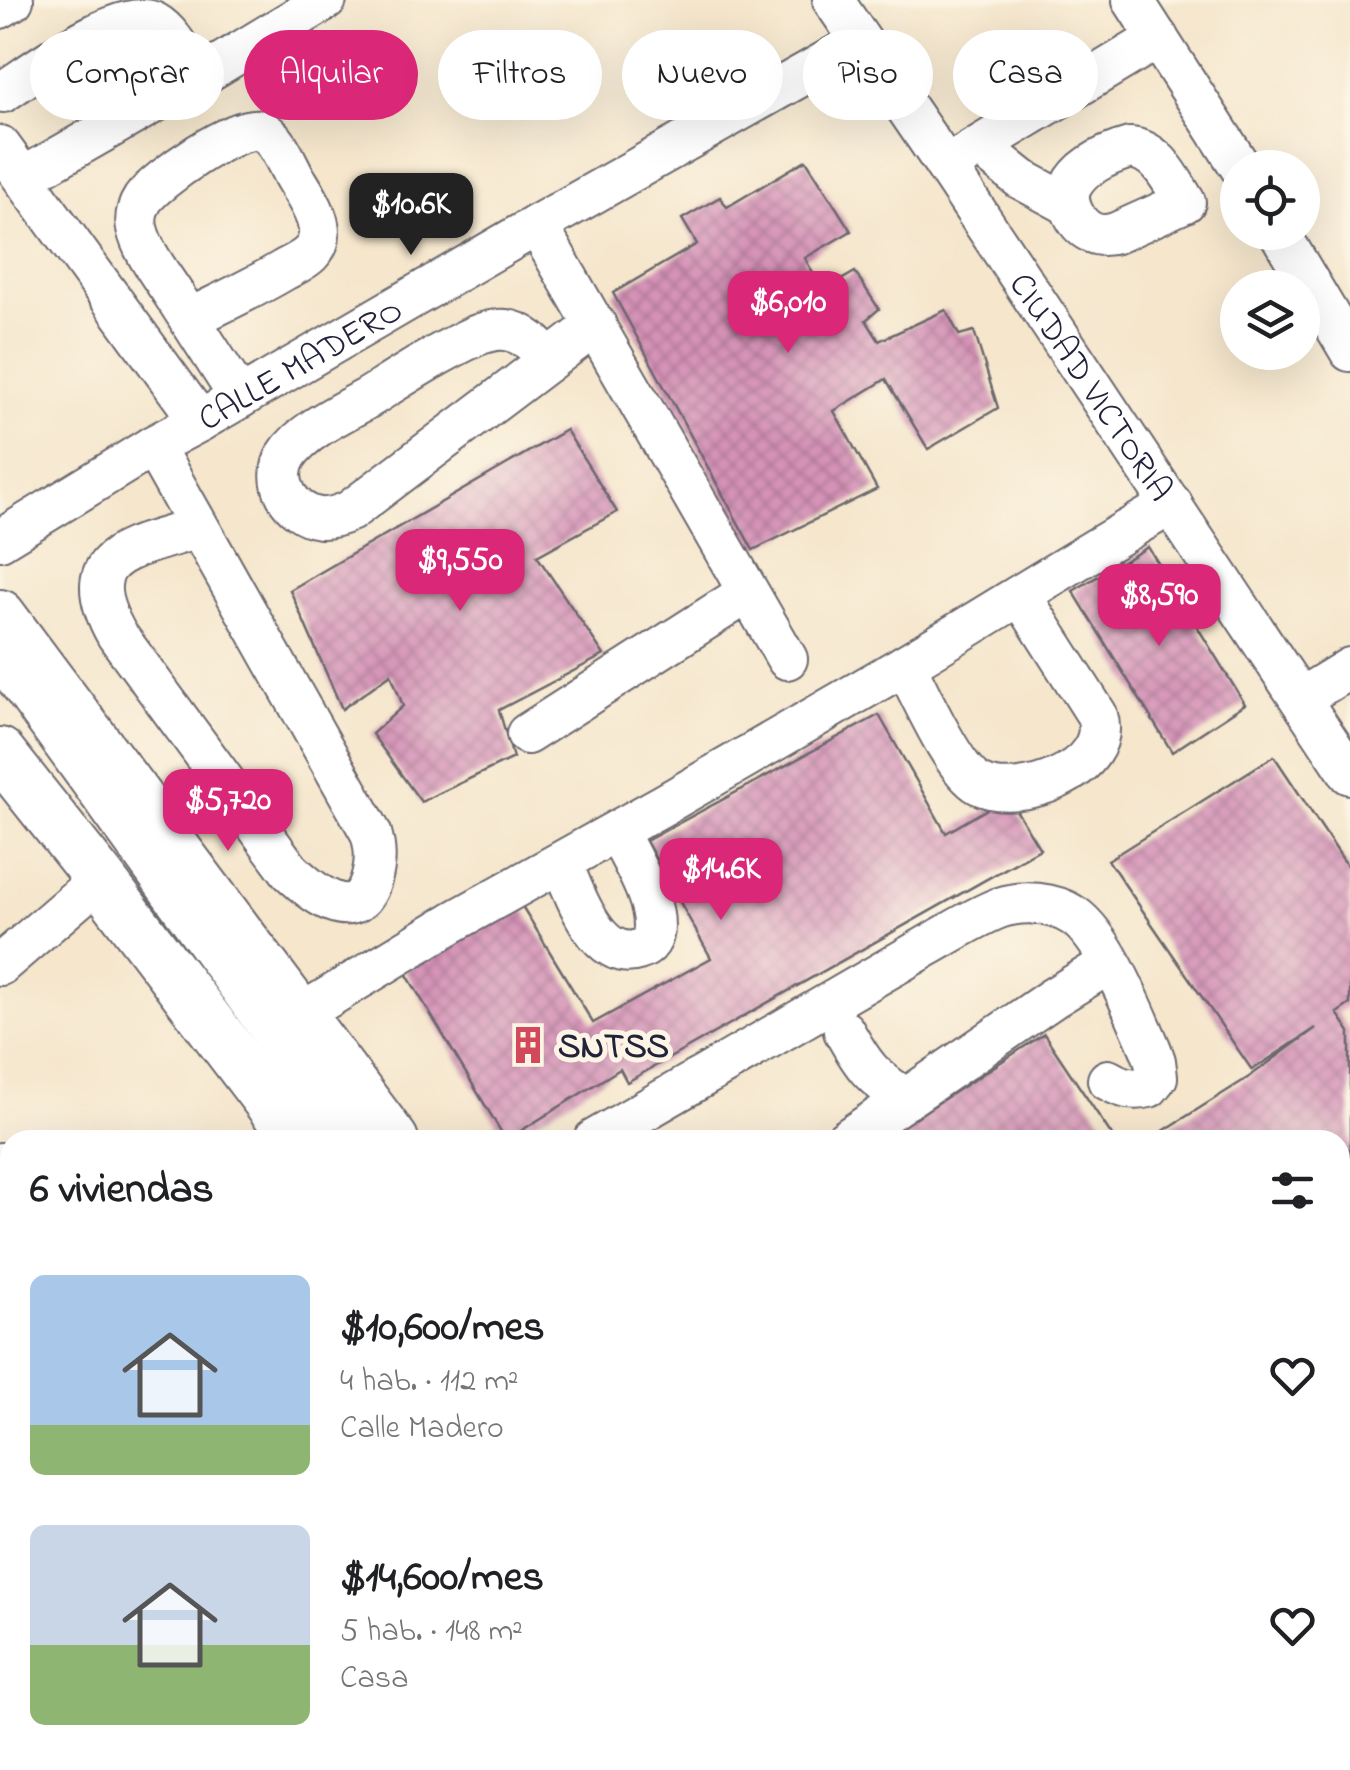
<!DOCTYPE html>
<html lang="es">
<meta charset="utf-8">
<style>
body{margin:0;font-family:"Indie Flower",sans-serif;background:#f6f6f6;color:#202124;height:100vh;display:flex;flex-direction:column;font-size:38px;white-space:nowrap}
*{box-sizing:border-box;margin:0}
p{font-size:32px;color:#757577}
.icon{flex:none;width:55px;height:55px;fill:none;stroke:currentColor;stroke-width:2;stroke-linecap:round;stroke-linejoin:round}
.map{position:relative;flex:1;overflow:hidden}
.side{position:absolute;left:0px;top:1130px;width:1350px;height:640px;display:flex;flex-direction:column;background:#fff;border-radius:30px 30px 0 0;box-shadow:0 10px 40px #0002}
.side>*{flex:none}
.top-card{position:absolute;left:30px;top:30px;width:1290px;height:90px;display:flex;gap:20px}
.controls{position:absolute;left:1220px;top:150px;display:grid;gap:20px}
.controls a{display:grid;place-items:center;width:100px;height:100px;border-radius:50%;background:#fff;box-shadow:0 10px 40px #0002;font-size:50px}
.price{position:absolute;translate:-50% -85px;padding:0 22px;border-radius:20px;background:#db2777;color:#fff;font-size:32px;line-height:65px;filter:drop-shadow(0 2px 5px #0008)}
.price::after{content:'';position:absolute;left:50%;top:60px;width:30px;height:22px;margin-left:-15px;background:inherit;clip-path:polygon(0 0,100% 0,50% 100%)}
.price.on{background:#222;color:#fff}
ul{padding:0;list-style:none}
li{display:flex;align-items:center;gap:30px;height:250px;padding:0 30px}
li span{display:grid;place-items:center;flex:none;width:280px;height:200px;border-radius:15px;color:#555}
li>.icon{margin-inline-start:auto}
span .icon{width:120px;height:120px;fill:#fffc;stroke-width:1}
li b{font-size:42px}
h2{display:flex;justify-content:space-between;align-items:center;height:120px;padding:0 30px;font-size:42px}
.pill{padding:0 35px;border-radius:45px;background:#fff;box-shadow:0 10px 40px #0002;font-size:35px;line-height:90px}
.pill.on{background:#db2777;color:#fff}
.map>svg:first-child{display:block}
</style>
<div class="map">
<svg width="1350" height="1770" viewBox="0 0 1350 1770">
<defs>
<pattern id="park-dots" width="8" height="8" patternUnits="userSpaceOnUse" patternTransform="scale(2.5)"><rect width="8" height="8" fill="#85c983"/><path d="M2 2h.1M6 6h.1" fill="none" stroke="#73ac72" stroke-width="1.8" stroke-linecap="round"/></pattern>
<pattern id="building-cross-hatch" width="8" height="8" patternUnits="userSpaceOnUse" patternTransform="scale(2.5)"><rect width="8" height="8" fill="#d693b8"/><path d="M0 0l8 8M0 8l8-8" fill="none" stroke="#ad7897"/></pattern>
</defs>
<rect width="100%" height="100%" fill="#fcf5e5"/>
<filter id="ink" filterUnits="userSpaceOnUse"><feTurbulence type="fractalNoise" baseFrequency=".01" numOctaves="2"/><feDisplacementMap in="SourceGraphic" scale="20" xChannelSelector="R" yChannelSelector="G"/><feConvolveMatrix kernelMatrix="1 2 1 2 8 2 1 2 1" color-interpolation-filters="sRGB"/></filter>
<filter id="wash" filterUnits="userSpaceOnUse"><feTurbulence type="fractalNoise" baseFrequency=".0048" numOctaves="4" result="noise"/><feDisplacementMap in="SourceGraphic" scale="40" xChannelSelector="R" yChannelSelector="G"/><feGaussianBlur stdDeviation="2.25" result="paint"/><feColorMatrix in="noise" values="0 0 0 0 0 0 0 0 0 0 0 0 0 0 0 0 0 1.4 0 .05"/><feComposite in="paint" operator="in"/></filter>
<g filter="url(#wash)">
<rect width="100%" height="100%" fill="#f5e6cc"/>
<!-- park -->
<path fill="url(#park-dots)" stroke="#54765f" stroke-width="2.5" d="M 0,1221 L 10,1233 L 10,1537 L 0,1536 Z"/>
<!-- garden -->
<path fill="#85c983" stroke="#54765f" stroke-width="2.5" d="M 0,1371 L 10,1377 L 10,1438 L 0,1456 Z"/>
<g id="blocks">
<!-- building -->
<g fill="url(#building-cross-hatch)">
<path d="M 806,160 L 851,231 L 805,258 L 822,291 L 855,272 L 879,309 L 866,320 L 879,341 L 946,310 L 959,335 L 974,331 L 998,408 L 928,449 L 886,379 L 834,411 L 877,489 L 753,550 L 613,293 L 697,244 L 682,219 L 720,197 L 727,207 Z"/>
<path d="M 566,430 L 617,512 L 537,556 L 604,655 L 499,710 L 513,758 L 421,802 L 372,734 L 403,706 L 391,674 L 342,709 L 290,590 Z"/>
<path d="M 1148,547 L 1245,704 L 1172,752 L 1073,591 Z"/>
<path d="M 879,715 L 946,833 L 1008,797 L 1040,849 L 627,1082 L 620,1069 L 506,1140 L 404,970 L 522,906 L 593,1023 L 711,958 L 646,841 Z"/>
<path d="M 1274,756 L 1350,870 L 1350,1004 L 1337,1013 L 1350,1032 L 1350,1346 L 1340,1353 L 1340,1140 L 1149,1140 L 1249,1077 L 1316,1028 L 1252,1070 L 1108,860 Z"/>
<path d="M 1044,1034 L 1115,1140 L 881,1140 Z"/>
</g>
</g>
</g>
<g filter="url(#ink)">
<use href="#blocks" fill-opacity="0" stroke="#6c676e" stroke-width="2.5"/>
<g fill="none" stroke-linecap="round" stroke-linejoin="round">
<!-- minor casing -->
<g stroke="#6c676e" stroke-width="44">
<g id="minor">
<path id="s1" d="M 833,0 L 946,166 L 1350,774"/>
<path d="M 1133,0 L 1241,168"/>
<path d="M 0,8 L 13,0"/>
<path d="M 3,92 C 32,73 122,5 155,23 C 173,33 185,61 197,78"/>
<path d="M 0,146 L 200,421"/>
<path d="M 980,146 L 1021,179 L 1069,205"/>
<path d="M 1130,148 C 1158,150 1171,180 1185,202 L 1116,233 C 1109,235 1100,236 1093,233 C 1077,227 1064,203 1071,187 C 1081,166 1109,154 1130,148 Z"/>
<path d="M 946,166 L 1158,38"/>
<path d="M 24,177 L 197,78 L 326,0"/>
<path d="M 537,225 L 787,659"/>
<path d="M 1279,232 L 1350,351"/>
<path d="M 189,319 C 221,303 254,288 284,270 C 293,265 303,261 310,254 C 316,248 319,242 319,234 C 320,216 304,193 295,178 C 287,164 276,134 259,130 C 235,125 157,179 143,199 C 137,208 135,218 137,228 C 142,251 161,275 174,295 C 196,329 218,364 240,398"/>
<path d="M 549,359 C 537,346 524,332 505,330 C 495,329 485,332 475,336 C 438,353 403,376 368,398 C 343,412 302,431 287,455 C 271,481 290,514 320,518 C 331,519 341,515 350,511 L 596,325"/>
<path d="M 153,446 L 371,833 C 376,850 376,863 371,880 C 356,929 312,892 290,871 L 117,635 C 70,552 134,549 198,528"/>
<path id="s2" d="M 0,540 L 153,446 L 200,421 L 537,225 L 861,42"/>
<path d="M 1021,596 L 1097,715 C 1114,770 1018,804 979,784 C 953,770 920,693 905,665 C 994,612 1081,556 1172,504"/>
<path d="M 0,656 L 350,1140"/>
<path d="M 1301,698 L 1350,668"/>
<path d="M 527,734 L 747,593"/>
<path d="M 562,863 C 573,891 597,963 638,950 C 649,947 654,938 654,927 C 655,897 630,858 617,831"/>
<path d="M 0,965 L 100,879"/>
<path d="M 299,1015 L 453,922 L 665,804 L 905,665"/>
<path d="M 844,1031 C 864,1067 871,1076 906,1099"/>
<path d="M 594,1140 L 924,948 C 948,935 973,918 999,908 C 1023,900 1053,902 1074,916 C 1106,938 1135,1014 1151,1050 L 1155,1061 L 1157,1077 L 1149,1087 C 1133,1091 1122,1088 1108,1080"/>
<path d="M 846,1140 L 1053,998 L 1110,963"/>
<path d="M 0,1163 L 10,1176"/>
<path d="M 1340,1512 L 1350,1506"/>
<path d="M 0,1575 L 10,1576"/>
<path d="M 1340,1701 L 1350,1694"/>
<path d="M 807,1760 L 814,1770"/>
<path d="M 327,1770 L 329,1760"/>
<path d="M 373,1770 L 376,1760"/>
<path d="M 558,1770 L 562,1760"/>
<path d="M 994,1770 L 1007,1760"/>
<path d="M 1260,1770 L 1271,1760"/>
</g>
</g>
<!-- major casing -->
<g stroke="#6c676e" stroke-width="54">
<g id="major">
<path d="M 0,615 L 393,1140"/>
<path d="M 0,753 L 100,879 L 298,1140"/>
<path d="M 764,1760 L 772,1770"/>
<path d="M 857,1760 L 864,1770"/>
</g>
</g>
<!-- highway casing -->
<g stroke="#6c676e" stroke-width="59">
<g id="highway">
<path d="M 1340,1575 L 1350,1569"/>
<path d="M 1340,1635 L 1350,1628"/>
<path d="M 1098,1770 L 1108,1760"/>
<path d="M 1177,1770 L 1187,1760"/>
</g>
</g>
<!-- minor -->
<use href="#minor" stroke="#fff" stroke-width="40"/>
<!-- major -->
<use href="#major" stroke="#fff" stroke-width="50"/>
<!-- highway -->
<use href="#highway" stroke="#fff" stroke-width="55"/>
</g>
</g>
<!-- icons -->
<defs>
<g id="building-bare" transform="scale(3)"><path d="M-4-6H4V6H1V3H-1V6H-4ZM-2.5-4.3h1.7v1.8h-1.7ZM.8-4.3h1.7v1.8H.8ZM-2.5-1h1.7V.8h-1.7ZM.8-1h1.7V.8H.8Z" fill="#d1495b" stroke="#fcf5e5" stroke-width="2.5" paint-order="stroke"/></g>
</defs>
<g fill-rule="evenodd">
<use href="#building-bare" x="528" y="1045"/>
</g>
<g text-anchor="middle" stroke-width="10" stroke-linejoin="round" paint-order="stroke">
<!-- street labels -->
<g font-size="35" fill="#22223b" stroke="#fcf5e5">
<text dy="12" stroke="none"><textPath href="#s2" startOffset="348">CALLE MADERO</textPath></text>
<text dy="12" stroke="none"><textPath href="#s1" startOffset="465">CIUDAD VICTORIA</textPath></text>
</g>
<!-- poi labels -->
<g font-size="35" font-weight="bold" fill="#22223b" stroke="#fcf5e5" text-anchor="start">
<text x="558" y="1057">SNTSS</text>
</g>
</g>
</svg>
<div class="controls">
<a><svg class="icon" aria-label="locate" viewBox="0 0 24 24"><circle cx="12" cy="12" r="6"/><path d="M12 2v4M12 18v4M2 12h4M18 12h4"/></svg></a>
<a><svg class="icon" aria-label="layers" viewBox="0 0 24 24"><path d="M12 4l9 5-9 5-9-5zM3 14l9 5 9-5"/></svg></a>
</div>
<b class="price on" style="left:411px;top:258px">$10.6K</b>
<b class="price" style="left:788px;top:356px">$6,010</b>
<b class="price" style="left:460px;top:614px">$9,550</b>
<b class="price" style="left:1159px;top:649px">$8,590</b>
<b class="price" style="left:228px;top:854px">$5,720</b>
<b class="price" style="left:721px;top:923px">$14.6K</b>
<div class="top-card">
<a class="pill">Comprar</a>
<a class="pill on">Alquilar</a>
<a class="pill">Filtros</a>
<a class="pill">Nuevo</a>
<a class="pill">Piso</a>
<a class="pill">Casa</a>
</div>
<section class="side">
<h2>6 viviendas<svg class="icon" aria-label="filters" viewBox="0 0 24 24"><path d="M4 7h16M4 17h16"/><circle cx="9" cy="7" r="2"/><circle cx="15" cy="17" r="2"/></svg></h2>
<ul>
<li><span style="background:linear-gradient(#a9c7e8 75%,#8fb573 0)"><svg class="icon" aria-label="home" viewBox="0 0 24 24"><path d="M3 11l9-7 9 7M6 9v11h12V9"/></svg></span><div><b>$10,600/mes</b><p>4 hab. · 112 m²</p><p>Calle Madero</p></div><svg class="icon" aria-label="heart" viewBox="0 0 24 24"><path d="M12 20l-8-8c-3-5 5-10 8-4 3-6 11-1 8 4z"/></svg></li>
<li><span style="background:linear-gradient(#c9d6e8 60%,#8fb573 0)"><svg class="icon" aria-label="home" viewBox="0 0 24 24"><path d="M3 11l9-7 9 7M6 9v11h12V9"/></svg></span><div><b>$14,600/mes</b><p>5 hab. · 148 m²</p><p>Casa</p></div><svg class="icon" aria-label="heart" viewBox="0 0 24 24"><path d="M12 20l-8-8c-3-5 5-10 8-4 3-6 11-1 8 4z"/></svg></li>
</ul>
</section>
</div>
